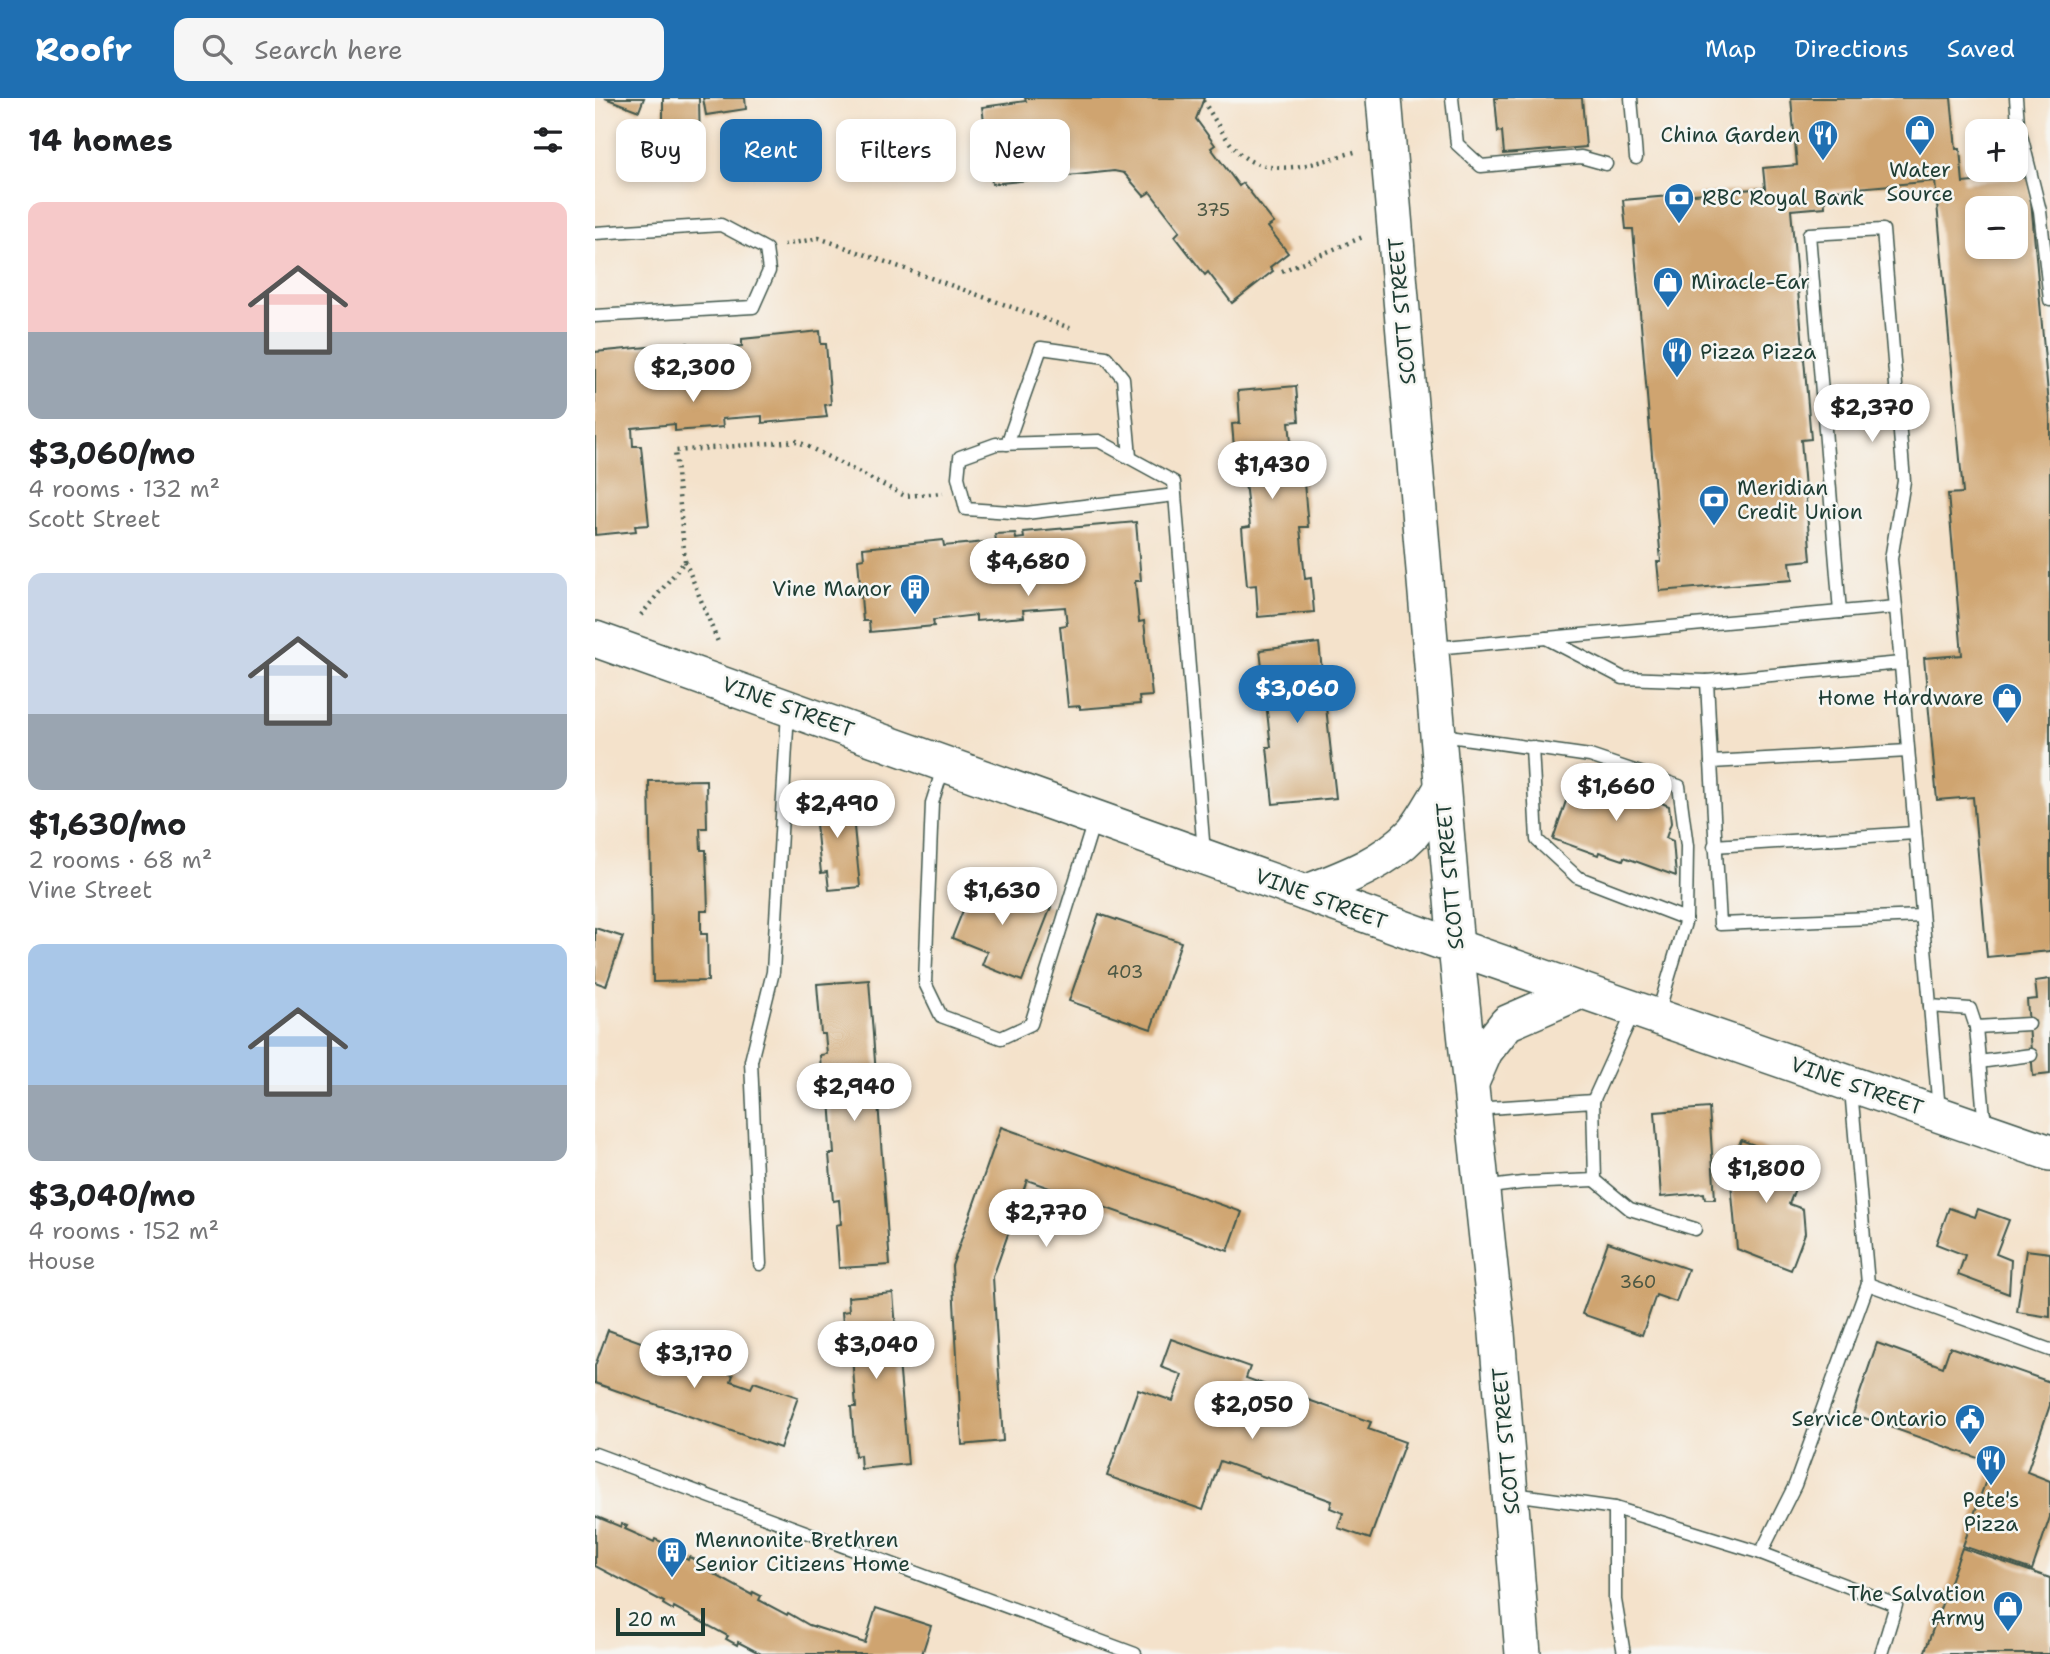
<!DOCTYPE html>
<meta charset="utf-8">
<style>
body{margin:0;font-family:"Shantell Sans",sans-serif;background:#f6f6f6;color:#202124;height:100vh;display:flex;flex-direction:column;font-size:26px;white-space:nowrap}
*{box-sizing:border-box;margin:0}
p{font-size:23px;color:#757577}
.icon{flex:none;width:38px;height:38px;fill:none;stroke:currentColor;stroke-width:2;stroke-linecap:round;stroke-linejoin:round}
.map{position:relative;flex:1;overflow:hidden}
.details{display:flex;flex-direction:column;background:#fff;width:595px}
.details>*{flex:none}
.guide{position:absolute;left:21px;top:21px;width:665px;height:63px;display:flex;gap:14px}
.fabs{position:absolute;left:1370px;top:21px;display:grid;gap:14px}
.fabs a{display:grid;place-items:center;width:63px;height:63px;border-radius:14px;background:#fff;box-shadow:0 4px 10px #0003;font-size:35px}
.scale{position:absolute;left:21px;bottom:18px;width:89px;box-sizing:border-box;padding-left:7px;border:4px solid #1f3d34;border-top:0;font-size:19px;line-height:24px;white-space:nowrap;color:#1f3d34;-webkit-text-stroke:5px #f6f6f2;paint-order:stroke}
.price{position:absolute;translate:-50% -60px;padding:0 16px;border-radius:24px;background:#fff;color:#222;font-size:23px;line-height:46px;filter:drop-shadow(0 2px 4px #0008)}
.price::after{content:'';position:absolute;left:50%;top:42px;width:21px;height:16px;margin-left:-10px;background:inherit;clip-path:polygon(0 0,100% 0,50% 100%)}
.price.active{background:#1f6fb2;color:#fff}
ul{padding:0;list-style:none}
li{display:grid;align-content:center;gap:14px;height:371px;padding:0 28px}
li span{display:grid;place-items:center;height:217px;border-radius:14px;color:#555}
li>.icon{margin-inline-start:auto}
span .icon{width:126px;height:126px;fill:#fffc;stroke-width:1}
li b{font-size:30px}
h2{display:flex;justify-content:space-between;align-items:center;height:84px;padding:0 28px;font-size:30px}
.tag{padding:0 24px;border-radius:14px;background:#fff;box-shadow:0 4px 10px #0003;font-size:24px;line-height:63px}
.tag.active{background:#1f6fb2;color:#fff}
header{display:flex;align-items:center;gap:42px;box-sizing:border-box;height:98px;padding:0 35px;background:#1f6fb2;color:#fff}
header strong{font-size:33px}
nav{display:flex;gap:38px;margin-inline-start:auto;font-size:24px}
.search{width:490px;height:63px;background:#f6f6f6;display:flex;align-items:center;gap:18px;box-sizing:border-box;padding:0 24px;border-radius:14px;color:#757577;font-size:26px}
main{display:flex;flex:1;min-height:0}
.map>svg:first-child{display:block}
</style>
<header>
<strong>Roofr</strong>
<div class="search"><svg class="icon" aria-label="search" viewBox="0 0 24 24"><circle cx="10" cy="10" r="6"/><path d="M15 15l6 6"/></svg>Search here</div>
<nav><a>Map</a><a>Directions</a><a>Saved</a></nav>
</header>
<main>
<section class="details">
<h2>14 homes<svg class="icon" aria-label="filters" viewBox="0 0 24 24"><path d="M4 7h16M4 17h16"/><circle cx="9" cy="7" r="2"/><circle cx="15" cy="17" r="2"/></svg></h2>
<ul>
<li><span style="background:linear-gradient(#f6c9c9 60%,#9aa5b1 0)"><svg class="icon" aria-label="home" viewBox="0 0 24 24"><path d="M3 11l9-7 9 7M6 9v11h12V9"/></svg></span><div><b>$3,060/mo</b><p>4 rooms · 132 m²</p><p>Scott Street</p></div></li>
<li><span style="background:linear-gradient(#c9d6e8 65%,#9aa5b1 0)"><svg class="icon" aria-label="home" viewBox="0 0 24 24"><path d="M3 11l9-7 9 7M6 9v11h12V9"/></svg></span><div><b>$1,630/mo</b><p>2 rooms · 68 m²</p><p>Vine Street</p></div></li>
<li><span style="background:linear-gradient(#a9c7e8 65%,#9aa5b1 0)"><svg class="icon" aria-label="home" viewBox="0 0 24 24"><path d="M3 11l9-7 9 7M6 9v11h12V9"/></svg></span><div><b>$3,040/mo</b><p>4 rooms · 152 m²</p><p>House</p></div></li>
</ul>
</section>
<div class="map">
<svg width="1455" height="1556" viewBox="0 0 1455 1556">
<rect width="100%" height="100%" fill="#f6f6f2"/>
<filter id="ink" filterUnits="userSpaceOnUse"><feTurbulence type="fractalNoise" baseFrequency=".0143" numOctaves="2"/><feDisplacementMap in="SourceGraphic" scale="14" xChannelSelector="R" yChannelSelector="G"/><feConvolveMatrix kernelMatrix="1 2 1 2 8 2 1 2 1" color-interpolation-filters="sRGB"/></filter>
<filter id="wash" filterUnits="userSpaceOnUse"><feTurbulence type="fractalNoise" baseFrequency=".00686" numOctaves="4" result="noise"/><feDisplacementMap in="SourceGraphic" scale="28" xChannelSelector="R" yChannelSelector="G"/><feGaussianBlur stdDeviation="1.57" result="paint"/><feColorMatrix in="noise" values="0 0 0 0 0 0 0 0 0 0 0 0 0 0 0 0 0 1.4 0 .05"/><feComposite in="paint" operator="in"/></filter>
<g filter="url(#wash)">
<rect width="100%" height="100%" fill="#f4e2cb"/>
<g id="blocks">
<!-- building -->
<g fill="#cfa470" fill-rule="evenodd">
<path d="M 10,0 L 49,0 L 44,13 Z"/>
<path d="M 68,0 L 104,0 L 105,50 L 68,50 Z"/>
<path d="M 108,0 L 150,0 L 151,11 L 111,17 Z"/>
<path d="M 430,0 L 609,0 L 601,21 L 620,47 L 616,50 L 644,88 L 648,85 L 679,125 L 673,129 L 693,155 L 675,169 L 678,173 L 637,205 L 613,174 L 610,177 L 580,138 L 585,133 L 555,94 L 549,98 L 529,75 L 519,73 L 397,86 L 393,52 L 397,52 L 395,43 L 392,43 L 387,9 L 431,3 Z"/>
<path d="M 900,0 L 987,0 L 991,49 L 909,56 L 907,33 L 903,34 Z"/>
<path d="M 1196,0 L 1356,0 L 1361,51 L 1365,51 L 1368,85 L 1434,79 L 1455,319 L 1455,853 L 1392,859 L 1378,699 L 1342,702 L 1329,560 L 1367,557 L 1353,396 L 1368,395 L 1340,83 L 1229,93 L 1230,109 L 1196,112 L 1216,341 L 1206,342 L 1216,462 L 1195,464 L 1197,482 L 1065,493 L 1062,464 L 1066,464 L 1038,131 L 1031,131 L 1028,102 L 1170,90 L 1168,70 L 1202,67 ZM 1382,110 L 1421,110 L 1421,149 L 1382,149 Z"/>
<path d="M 225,233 L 226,246 L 231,246 L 236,306 L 230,307 L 232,319 L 167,325 L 167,318 L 127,321 L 128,329 L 80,333 L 80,326 L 37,330 L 38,348 L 46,348 L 54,427 L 40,428 L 41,433 L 0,437 L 0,254 L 63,248 L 64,255 L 73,254 L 73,246 L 93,245 L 94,252 L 147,248 L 147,241 Z"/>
<path d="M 701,288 L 704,323 L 694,324 L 699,375 L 708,374 L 713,429 L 705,429 L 710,481 L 716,480 L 719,514 L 663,519 L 661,487 L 652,488 L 647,430 L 655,429 L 650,384 L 642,385 L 637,326 L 645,325 L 643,293 Z"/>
<path d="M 541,424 L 546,483 L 540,483 L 544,524 L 549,523 L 557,598 L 544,599 L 545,606 L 485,611 L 485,608 L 473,609 L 465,528 L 472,527 L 470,509 L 428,512 L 429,519 L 381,523 L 381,517 L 338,522 L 339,528 L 275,534 L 274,523 L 268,523 L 263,461 L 269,460 L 268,450 L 348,442 L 349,448 L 401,443 L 400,436 L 420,435 L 421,441 L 429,440 L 428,434 Z"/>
<path d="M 724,545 L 741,700 L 678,706 L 672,649 L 676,649 L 665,552 Z"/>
<path d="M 982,671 L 1074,708 L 1076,725 L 1071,740 L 1078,743 L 1081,778 L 1029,759 L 1028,762 L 1004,754 L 1003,757 L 958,741 Z"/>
<path d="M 111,682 L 112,730 L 105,730 L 106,752 L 111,752 L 113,813 L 106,813 L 106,836 L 112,836 L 113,883 L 58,884 L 54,683 Z"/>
<path d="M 243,694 L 243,700 L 256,699 L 265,789 L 234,792 L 232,774 L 226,775 L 218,696 Z"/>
<path d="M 381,780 L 456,809 L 427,883 L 387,867 L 392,854 L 357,840 Z"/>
<path d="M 504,816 L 586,844 L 556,931 L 474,903 Z"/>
<path d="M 0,830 L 28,839 L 11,888 L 0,884 Z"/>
<path d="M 1455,881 L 1455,976 L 1438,978 L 1432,902 L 1442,901 L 1440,883 Z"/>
<path d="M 274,882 L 295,1167 L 244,1170 L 241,1127 L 246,1126 L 244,1102 L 238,1103 L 234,1056 L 239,1056 L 235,1002 L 228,1003 L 225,957 L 232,956 L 230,936 L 226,936 L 222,886 Z"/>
<path d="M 1114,1010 L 1120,1101 L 1110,1101 L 1109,1095 L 1066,1099 L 1060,1014 Z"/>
<path d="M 406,1029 L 647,1114 L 633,1153 L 432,1082 L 398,1179 L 408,1343 L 367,1347 L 357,1168 Z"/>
<path d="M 1146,1042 L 1202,1063 L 1197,1075 L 1205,1078 L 1194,1106 L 1208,1111 L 1210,1135 L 1196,1172 L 1142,1151 L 1136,1085 L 1140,1086 L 1143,1078 L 1134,1074 Z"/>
<path d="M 1354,1110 L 1380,1119 L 1383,1111 L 1414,1122 L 1401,1156 L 1416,1162 L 1414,1196 L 1363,1177 L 1370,1157 L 1341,1146 Z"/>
<path d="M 1013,1144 L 1093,1171 L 1081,1204 L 1061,1197 L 1047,1237 L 987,1216 Z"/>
<path d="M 1431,1152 L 1455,1155 L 1455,1219 L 1422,1214 Z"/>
<path d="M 298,1195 L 313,1366 L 266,1371 L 265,1357 L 260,1358 L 256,1309 L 261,1309 L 257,1258 L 251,1259 L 247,1214 L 254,1213 L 253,1199 Z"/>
<path d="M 13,1232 L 57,1248 L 54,1255 L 76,1263 L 78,1255 L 138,1277 L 136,1283 L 156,1290 L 159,1284 L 203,1299 L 185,1350 L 0,1285 L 0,1268 Z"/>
<path d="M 576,1241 L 655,1269 L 651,1280 L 776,1324 L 773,1331 L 810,1344 L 775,1441 L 743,1430 L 748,1415 L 735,1410 L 737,1403 L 625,1363 L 608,1412 L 512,1378 L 543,1291 L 578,1303 L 587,1277 L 566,1269 Z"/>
<path d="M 1282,1245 L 1348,1269 L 1355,1249 L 1455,1284 L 1455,1307 L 1432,1374 L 1455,1383 L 1455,1419 L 1437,1472 L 1368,1448 L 1397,1365 L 1258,1316 Z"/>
<path d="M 0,1418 L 26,1429 L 27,1426 L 32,1428 L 30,1431 L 59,1444 L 60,1441 L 69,1445 L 68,1448 L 93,1462 L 94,1459 L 104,1464 L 102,1467 L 157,1497 L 158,1494 L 166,1498 L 164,1502 L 192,1517 L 193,1515 L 214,1527 L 270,1545 L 281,1510 L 336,1528 L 327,1556 L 166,1556 L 143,1544 L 142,1547 L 131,1541 L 133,1538 L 79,1509 L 78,1512 L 68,1506 L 69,1504 L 0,1468 Z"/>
<path d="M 1367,1450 L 1455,1480 L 1455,1556 L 1329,1556 Z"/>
</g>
</g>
</g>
<g filter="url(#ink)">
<use href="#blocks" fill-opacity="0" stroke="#3f564b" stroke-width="2"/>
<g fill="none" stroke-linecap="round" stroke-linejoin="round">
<!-- lane casing -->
<g stroke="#3f564b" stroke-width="15">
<g id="lane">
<path d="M 857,0 L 862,46 L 886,68 L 986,59 L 1011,66"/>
<path d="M 1036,0 L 1041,60"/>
<path d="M 1421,0 L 1423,25 L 1445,113 L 1455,202"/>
<path d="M 0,135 L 126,127 L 171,151 L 174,173 L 158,209 L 0,218"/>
<path d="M 412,346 L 446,250 L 511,259 L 528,280 L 535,359"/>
<path d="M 580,397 L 431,415 L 371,411 L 363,379 L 365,359 L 401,346 L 504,343 L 579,384 L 609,755"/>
<path d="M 1245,514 L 1214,136 L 1288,132 L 1309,383 L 1296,461 L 1301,509"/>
<path d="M 951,540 L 1028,580 L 1112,583"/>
<path d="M 839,550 L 1301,509 L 1344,1013"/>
<path d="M 847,637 L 995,658 L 1084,688 L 1092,748 L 1091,821"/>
<path d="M 937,649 L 942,742 L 982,779 L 1091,821 L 1063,915"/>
<path d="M 1313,653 L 1116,664 L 1125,826 L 1327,818"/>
<path d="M 1116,664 L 1112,583 L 1306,565"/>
<path d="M 349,667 L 337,705 L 330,885 L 346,918 L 406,940 L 436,926 L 499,723"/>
<path d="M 1119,748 L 1320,735"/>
<path d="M 1335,908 L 1375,911 L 1381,929 L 1390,1030"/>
<path d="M 1381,929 L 1434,926"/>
<path d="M 1384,964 L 1436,957"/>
<path d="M 998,1003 L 1038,915"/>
<path d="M 879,1011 L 998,1003 L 1000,1082 L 927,1085 L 887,1090"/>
<path d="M 1000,1082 L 1035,1111 L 1100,1131"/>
<path d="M 165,1166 L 156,963 L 178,874 L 193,613"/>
<path d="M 1273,1186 L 1455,1252"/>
<path d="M 0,1356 L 540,1556"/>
<path d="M 918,1396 L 1020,1410 L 1166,1455 L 1301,1507 L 1286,1556"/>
<path d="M 1020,1410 L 1020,1502 L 1029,1556"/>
<path d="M 1166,1455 L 1200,1387 L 1273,1186 L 1256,991"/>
</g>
</g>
<!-- secondary casing -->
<g stroke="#3f564b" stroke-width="38">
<g id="secondary">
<path d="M 789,0 L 861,849 L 902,1235 L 928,1556"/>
<path d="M 0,541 L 861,849 L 1455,1055"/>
<path d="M 710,795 C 749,780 788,766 818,735 C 829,722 838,704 847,690"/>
<path d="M 876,985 L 890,953 L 912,925 L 986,893"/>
</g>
</g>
<!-- path -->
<g stroke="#3f564b" stroke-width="4.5" stroke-dasharray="2 5" stroke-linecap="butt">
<path d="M 608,3 C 619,19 629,40 642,53 C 674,85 726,63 763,53"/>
<path d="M 189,147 L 224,140 L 475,230"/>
<path d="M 687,173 L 770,138"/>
<path d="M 90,463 L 80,353 L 202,343 L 310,398 L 348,395"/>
<path d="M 46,517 L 90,463 L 123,544"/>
</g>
<!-- lane -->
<use href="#lane" stroke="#fff" stroke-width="12"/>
<!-- secondary -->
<use href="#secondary" stroke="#fff" stroke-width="35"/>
</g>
</g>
<!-- icons -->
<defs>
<g id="shop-pin" transform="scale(1.575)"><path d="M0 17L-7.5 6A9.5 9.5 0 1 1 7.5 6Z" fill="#1f6fb2" stroke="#f6f6f2"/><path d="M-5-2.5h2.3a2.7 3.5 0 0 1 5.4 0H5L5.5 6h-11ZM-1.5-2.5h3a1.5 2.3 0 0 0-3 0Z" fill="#fff"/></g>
<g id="restaurant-pin" transform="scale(1.575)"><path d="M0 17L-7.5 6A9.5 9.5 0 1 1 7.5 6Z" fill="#1f6fb2" stroke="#f6f6f2"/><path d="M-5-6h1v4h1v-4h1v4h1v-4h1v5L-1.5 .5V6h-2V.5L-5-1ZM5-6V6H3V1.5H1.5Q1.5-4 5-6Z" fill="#fff"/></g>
<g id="bank-pin" transform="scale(1.575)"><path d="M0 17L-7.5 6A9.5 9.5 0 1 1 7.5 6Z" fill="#1f6fb2" stroke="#f6f6f2"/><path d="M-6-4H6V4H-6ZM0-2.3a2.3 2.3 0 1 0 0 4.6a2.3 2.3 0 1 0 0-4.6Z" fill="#fff"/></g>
<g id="building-pin" transform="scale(1.575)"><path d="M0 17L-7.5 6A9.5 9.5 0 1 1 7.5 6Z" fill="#1f6fb2" stroke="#f6f6f2"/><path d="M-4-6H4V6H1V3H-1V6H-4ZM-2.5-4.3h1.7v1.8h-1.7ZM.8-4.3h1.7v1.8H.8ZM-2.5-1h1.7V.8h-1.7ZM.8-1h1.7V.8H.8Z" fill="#fff"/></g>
<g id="civic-pin" transform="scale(1.575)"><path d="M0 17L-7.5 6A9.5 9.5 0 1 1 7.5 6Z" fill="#1f6fb2" stroke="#f6f6f2"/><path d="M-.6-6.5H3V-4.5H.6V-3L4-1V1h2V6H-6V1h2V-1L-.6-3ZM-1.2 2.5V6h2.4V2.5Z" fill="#fff"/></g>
</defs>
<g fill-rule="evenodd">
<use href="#shop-pin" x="1325" y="32"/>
<use href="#restaurant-pin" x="1228" y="37"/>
<use href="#bank-pin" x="1084" y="100"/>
<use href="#shop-pin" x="1073" y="184"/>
<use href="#restaurant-pin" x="1082" y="254"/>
<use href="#bank-pin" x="1119" y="402"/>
<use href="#building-pin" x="320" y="491"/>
<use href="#shop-pin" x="1412" y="600"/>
<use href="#civic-pin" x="1375" y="1321"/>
<use href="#restaurant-pin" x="1396" y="1362"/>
<use href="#building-pin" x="77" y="1454"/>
<use href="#shop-pin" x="1413" y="1508"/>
</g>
<g text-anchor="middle" stroke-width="5" stroke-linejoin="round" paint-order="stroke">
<!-- number labels -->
<g font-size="18" fill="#4b5743">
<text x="618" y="118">375</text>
<text x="530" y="880">403</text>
<text x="1043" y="1190">360</text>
</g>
<!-- poi labels -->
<g font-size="21" fill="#1f3d34" stroke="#f6f6f2" text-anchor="end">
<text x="1205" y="44">China Garden</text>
<text x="1325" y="79" text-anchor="middle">Water<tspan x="1325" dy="24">Source</tspan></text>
<text x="1107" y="107" text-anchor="start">RBC Royal Bank</text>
<text x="1096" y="191" text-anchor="start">Miracle-Ear</text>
<text x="1105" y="261" text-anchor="start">Pizza Pizza</text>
<text x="1142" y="397" text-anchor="start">Meridian<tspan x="1142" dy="24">Credit Union</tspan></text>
<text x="297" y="498">Vine Manor</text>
<text x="1389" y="607">Home Hardware</text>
<text x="1352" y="1328">Service Ontario</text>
<text x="1396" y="1409" text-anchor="middle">Pete's<tspan x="1396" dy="24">Pizza</tspan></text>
<text x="100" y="1449" text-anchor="start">Mennonite Brethren<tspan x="100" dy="24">Senior Citizens Home</tspan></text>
<text x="1390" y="1503">The Salvation<tspan x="1390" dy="24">Army</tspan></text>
</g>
<!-- street labels -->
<g font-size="21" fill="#1f3d34" stroke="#f6f6f2">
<text transform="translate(807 213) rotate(-95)" y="7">SCOTT STREET</text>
<text transform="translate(193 609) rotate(20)" y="7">VINE STREET</text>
<text transform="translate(855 778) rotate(-95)" y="7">SCOTT STREET</text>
<text transform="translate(726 801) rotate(20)" y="7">VINE STREET</text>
<text transform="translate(1262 988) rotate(19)" y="7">VINE STREET</text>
<text transform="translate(911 1343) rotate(-95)" y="7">SCOTT STREET</text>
</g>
</g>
</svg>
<div class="fabs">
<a>+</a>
<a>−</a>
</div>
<div class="scale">20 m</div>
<b class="price" style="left:98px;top:306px">$2,300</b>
<b class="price" style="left:1277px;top:346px">$2,370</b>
<b class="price" style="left:677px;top:403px">$1,430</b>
<b class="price" style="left:433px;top:500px">$4,680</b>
<b class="price active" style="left:702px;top:627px">$3,060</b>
<b class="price" style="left:1021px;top:725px">$1,660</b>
<b class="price" style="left:242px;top:742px">$2,490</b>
<b class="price" style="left:407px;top:829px">$1,630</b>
<b class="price" style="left:259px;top:1025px">$2,940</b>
<b class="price" style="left:1171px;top:1107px">$1,800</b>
<b class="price" style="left:451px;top:1151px">$2,770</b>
<b class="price" style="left:281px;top:1283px">$3,040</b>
<b class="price" style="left:99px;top:1292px">$3,170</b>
<b class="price" style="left:657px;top:1343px">$2,050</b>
<div class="guide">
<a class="tag">Buy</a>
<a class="tag active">Rent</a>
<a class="tag">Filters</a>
<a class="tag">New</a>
</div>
</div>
</main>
